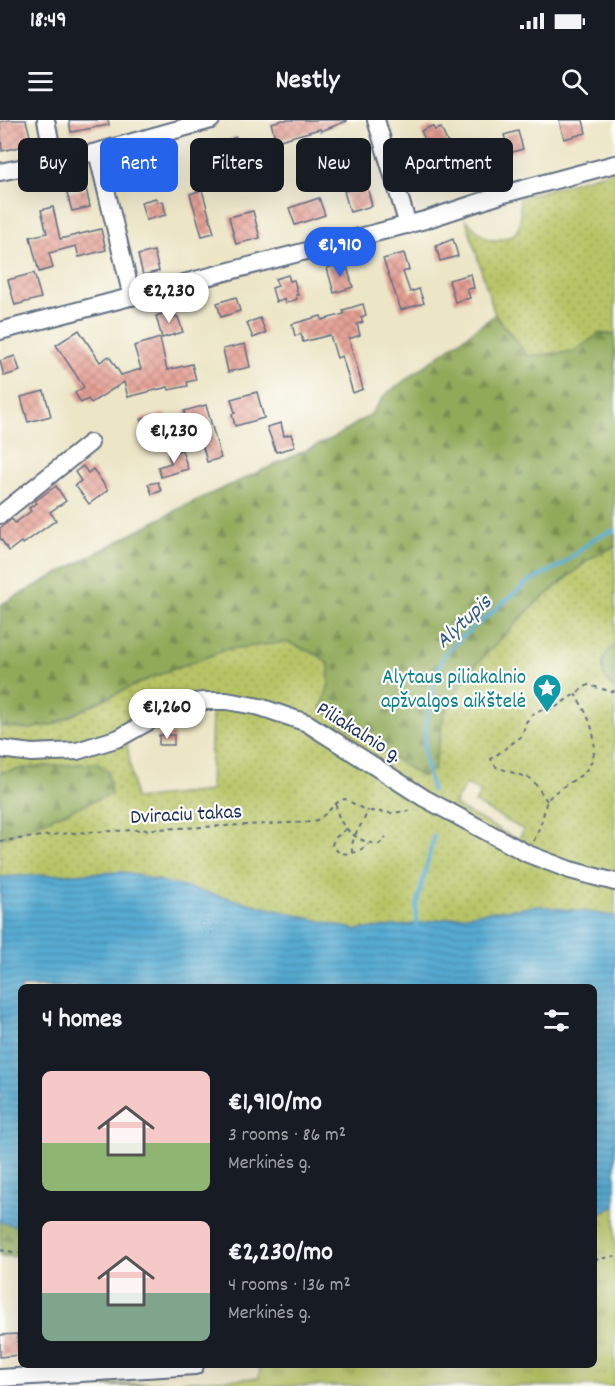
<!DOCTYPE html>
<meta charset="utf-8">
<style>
body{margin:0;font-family:Dekko,sans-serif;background:#242831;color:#f1f3f6;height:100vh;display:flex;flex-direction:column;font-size:22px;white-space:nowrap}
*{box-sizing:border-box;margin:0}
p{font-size:20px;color:#9ea1a6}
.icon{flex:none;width:33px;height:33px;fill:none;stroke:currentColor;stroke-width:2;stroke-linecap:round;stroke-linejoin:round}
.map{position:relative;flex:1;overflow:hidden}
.side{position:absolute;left:18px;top:864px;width:579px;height:384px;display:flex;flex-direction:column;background:#171b24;border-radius:9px;box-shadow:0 6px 24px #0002}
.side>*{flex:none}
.top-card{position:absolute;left:18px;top:18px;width:579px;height:54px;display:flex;gap:12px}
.price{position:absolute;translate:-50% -51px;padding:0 14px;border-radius:21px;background:#fff;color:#222;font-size:20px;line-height:39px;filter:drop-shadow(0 2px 3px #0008)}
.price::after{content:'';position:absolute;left:50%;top:36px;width:18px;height:14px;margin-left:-9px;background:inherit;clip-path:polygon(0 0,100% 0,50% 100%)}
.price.selected{background:#2563eb;color:#fff}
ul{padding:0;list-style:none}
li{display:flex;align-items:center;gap:18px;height:150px;padding:0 24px}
li span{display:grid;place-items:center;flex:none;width:168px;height:120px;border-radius:9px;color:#555}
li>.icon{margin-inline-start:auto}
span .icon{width:72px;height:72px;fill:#fffc;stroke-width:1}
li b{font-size:26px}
h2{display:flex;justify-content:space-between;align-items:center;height:72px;padding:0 24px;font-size:26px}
.chip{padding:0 21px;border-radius:9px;background:#171b24;box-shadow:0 6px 24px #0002;font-size:21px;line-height:54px}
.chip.selected{background:#2563eb;color:#fff}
.status{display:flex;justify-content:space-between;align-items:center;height:42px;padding:0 30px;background:#171b24;direction:ltr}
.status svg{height:16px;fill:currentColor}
header{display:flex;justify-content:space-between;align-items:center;height:78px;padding:0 24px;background:#171b24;font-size:27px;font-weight:800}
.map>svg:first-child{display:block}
</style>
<div class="status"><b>18:49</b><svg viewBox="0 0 49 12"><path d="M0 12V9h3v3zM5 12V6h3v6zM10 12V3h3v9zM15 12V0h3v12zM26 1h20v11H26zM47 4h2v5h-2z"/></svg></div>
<header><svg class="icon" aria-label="menu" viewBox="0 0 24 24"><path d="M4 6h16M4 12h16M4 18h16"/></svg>Nestly<svg class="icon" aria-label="search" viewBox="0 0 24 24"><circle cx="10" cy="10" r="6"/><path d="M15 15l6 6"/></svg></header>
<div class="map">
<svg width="615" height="1266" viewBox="0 0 615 1266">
<defs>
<pattern id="grass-dots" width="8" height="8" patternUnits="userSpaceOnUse" patternTransform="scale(1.5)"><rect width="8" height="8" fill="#b7c465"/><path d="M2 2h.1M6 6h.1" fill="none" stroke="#94a056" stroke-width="1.8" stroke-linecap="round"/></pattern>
<pattern id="forest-firs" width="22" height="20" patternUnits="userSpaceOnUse" patternTransform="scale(1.5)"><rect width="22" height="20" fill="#91aa5a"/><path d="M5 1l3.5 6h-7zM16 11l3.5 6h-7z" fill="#768b4e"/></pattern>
<pattern id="park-tufts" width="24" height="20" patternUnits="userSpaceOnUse" patternTransform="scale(1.5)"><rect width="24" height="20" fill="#b7c465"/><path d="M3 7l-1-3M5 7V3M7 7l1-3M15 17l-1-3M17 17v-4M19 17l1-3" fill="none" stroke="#94a056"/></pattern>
<pattern id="water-rules" width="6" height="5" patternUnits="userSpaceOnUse" patternTransform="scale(1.5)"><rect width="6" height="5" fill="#56abd2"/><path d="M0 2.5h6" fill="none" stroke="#468cae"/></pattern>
<pattern id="building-cross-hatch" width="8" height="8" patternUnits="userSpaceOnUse" patternTransform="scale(1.5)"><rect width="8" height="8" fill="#e6a195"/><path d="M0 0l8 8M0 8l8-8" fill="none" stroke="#ba847d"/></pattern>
</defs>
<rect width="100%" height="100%" fill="#fdfcf7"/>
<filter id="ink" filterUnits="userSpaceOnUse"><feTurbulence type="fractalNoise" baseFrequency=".0167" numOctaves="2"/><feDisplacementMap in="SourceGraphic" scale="12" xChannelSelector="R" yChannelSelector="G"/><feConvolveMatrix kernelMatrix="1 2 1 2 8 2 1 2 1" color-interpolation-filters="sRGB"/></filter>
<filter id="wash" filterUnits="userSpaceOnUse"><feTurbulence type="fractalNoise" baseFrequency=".008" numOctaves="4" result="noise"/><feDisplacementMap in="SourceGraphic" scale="24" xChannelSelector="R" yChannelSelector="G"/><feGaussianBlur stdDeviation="1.35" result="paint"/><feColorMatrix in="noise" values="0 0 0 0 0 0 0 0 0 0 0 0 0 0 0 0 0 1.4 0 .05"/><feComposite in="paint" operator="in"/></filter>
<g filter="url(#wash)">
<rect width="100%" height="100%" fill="#ece5c6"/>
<!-- grass -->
<g fill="url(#grass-dots)" stroke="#697a62" stroke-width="1.5" fill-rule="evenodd">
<path d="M 615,50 L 615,215 L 600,214 L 573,232 L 528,236 L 495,195 L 466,100 C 473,106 480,115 488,119 C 492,121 497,120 502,119 C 525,115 521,97 519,78 Z"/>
<path d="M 615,426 L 615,525 C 597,539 599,556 615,570 L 615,796 L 539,786 L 480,793 L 416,804 L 356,810 L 124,752 L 0,757 L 0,719 L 111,673 L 97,643 L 26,648 L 0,653 L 0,606 L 29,609 L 55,604 L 94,584 L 150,558 L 228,529 L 287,522 L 320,536 L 329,545 L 329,565 L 434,649 L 444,593 L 467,554 L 535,484 L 591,438 ZM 212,590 L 210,671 L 135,679 L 127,622 L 170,595 ZM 466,664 L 481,672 L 475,683 L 524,710 L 518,720 L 454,685 Z"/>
</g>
<!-- forest -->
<g fill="url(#forest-firs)" stroke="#566c5c" stroke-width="1.5">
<path d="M 495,195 L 528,236 L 573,232 L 600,213 L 615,215 L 615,426 L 591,438 L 535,484 L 467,554 L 444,593 L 434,649 L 422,657 L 321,589 L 329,565 L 329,545 L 320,536 L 287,522 L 228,529 L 150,558 L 94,584 L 55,604 L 29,609 L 0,606 L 0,485 L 182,387 L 335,317 L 370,295 L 386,274 Z"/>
<path d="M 615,525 L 615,570 C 599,556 597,539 615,525 Z"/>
<path d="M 97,643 L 108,652 L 111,674 L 0,719 L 0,653 L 25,648 Z"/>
<path d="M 0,1102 L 21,1106 L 21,1137 L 0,1136 Z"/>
</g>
<!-- park -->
<path fill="url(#park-tufts)" stroke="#697a62" stroke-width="1.5" d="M 615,1086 L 615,1266 L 85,1266 L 259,1258 L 260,1245 L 594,1245 L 594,1097 Z"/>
<!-- water -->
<path fill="url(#water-rules)" stroke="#386d98" stroke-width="1.5" d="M 124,752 L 356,810 L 416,804 L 480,793 L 539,786 L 615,796 L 615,1086 L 594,1097 L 594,867 L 21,867 L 21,1106 L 0,1102 L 0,757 Z"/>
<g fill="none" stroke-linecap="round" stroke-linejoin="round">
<!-- stream -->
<g stroke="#56abd2" stroke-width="4">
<path d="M 432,671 L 424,635 L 426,600 L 433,563 L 444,535 L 462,517 L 527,463 L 563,444 L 595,418 L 615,410"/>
<path d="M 417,809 L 416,788 L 434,716"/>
</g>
</g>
<g id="blocks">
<!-- building -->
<g fill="url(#building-cross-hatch)">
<path d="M 9,0 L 26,0 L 32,24 L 2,31 L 0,2 Z"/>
<path d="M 69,0 L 108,0 L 109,5 L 71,12 Z"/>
<path d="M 283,0 L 347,0 L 347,1 L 321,11 L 320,9 L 276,21 L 271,3 Z"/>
<path d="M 559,0 L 583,0 L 586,13 L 564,19 Z"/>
<path d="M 432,6 L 435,10 L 441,8 L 450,28 L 432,36 L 421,11 Z"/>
<path d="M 518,11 L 523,29 L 509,33 L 504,15 Z"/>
<path d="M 236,17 L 242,34 L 235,36 L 239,47 L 218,55 L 208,31 L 222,26 L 221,23 Z"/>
<path d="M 322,45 L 326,57 L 308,63 L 304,51 Z"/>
<path d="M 365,58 L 372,86 L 350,92 L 344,71 L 349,70 L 348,63 Z"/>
<path d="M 86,68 L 90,87 L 72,91 L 67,73 Z"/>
<path d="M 202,70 L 214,113 L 202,116 L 190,74 Z"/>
<path d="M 156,78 L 157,82 L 163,81 L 166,95 L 146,100 L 141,82 Z"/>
<path d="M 319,78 L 325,95 L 295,105 L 289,88 Z"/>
<path d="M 53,87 L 60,119 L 101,109 L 106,130 L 79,137 L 76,126 L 49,133 L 53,148 L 39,152 L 30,117 L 47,113 L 41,90 Z"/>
<path d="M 253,91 L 260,118 L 236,124 L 229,97 Z"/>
<path d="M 453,119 L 458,136 L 440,141 L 436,126 Z"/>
<path d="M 154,131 L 159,151 L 143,155 L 138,135 Z"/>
<path d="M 404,133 L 409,150 L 403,152 L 410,172 L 419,169 L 424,183 L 401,190 L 383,139 Z"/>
<path d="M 340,144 L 341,149 L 347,147 L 353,167 L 334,173 L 327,148 Z"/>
<path d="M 34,153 L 41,178 L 15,185 L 8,160 Z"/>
<path d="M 471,154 L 474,168 L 467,169 L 470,178 L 455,182 L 449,160 Z"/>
<path d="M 288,155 L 290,161 L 294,160 L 298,175 L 296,175 L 297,179 L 286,183 L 284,179 L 276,182 L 272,168 L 278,166 L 275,159 Z"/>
<path d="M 236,177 L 240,191 L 221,197 L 217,183 Z"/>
<path d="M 363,184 L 366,195 L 361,197 L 363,202 L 357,204 L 360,215 L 349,219 L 363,269 L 353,273 L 342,236 L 337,238 L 330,215 L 303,222 L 301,214 L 295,216 L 292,204 L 321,196 L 322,200 L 344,194 L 343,190 Z"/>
<path d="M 174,190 L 176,197 L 178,197 L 183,212 L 162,218 L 156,196 Z"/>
<path d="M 260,198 L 266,213 L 253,218 L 247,203 Z"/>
<path d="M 79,210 L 100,242 L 109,236 L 121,255 L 141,249 L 134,226 L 160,218 L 167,250 L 192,244 L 196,260 L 187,262 L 188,266 L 169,270 L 168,267 L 128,277 L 124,262 L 91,283 L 88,279 L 81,283 L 75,273 L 84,267 L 56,225 Z"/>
<path d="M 245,224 L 250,247 L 228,252 L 223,229 Z"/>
<path d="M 15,236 L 20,251 L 4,256 L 0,241 Z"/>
<path d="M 44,271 L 51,296 L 28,302 L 21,277 Z"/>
<path d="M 257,272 L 264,298 L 235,306 L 232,294 L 235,293 L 231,279 Z"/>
<path d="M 206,285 L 221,338 L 207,342 L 200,316 L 191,319 L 184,291 Z"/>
<path d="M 165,294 L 170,316 L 146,321 L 141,299 Z"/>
<path d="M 281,303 L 284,316 L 291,314 L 295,327 L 276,332 L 267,307 Z"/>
<path d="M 182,330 L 188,349 L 161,357 L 158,347 L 171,343 L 168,334 Z"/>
<path d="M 83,346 L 88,353 L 93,349 L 108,370 L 89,384 L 75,365 L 81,361 L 75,352 Z"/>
<path d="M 158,362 L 161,371 L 152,374 L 148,364 Z"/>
<path d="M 56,366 L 66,381 L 50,392 L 56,400 L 23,424 L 21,422 L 9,431 L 0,418 L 0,408 L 12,399 L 15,403 L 31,391 L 29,388 L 37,383 L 35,381 Z"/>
<rect x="159" y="615" width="15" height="10"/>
<path d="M 17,1214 L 19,1235 L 0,1237 L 0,1215 Z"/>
</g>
</g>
</g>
<g filter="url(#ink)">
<use href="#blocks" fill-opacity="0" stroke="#646f82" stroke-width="1.5"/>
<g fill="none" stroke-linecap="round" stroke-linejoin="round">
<!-- minor casing -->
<g stroke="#646f82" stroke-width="20">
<g id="minor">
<path d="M 46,0 L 54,40"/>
<path d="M 376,0 L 408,105"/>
<path d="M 97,32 L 132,177"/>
<path d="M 0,52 L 97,32 L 211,0"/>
<path d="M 0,211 L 425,100 L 504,74 L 615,44"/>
<path d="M 0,395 L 90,323"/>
<path d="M 0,629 L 32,633 L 77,631 L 119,618 L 180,584 L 203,581 L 227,581 L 260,587 L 307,603 L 424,678 L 528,734 L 570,750 L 615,762"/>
<path d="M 0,1258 L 195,1246"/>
</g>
</g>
<!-- path -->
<g stroke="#646f82" stroke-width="2" stroke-dasharray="4.5 4.5" stroke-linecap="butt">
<path d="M 547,681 L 532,659 L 496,647 L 491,639 L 522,616 L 526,602 L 533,594 L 540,590 L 553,589 L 588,565 L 613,572 L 615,570"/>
<path d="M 336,684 C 337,706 357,723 379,724 L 386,717"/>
<path d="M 370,691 L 391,693 L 415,690"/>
<path d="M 346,709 L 334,719 L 332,725 C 340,739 358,734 368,724"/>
<path d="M 0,721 L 69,713 L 312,702 C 328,697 333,681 345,679 L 363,689"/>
<path d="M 534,721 C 536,715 539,709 541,703 C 544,697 544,687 547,681 C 554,670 571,663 581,655 C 607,634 590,596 575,574"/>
<path d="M 352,733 C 351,713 362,708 368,690"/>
<path d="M 0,1130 L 21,1133"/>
<path d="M 594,1140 L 615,1136"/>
</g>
<!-- minor -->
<use href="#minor" stroke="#fff" stroke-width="16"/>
</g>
</g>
<!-- icons -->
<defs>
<g id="sight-pin" transform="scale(1.5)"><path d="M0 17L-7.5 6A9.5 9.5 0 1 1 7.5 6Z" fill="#0f9aa8" stroke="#fdfcf7"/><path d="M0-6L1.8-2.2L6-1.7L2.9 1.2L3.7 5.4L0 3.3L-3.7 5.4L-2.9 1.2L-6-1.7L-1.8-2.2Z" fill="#fff"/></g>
</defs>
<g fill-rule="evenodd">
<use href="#sight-pin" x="547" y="568"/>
</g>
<g text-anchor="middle" stroke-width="4.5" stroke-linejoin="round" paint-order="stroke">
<!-- culture labels -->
<g font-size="21" fill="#0d838f" stroke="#fdfcf7" text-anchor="end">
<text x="526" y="563">Alytaus piliakalnio<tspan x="526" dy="24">apžvalgos aikštelė</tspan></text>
</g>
<!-- street labels -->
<g font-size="21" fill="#1b2f5e" stroke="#fdfcf7">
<text transform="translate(360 611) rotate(32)" y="7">Piliakalnio g.</text>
<text transform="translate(186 693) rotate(-3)" y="7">Dviraciu takas</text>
</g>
<!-- water labels -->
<g font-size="22" font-style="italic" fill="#305a87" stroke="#fdfcf7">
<text transform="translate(462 500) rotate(-43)" y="8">Alytupis</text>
</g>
</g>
</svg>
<b class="price selected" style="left:340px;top:158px">€1,910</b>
<b class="price" style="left:169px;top:204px">€2,230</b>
<b class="price" style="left:174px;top:344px">€1,230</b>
<b class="price" style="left:167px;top:620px">€1,260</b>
<div class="top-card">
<a class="chip">Buy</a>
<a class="chip selected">Rent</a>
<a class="chip">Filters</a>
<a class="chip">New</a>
<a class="chip">Apartment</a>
</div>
<section class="side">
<h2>4 homes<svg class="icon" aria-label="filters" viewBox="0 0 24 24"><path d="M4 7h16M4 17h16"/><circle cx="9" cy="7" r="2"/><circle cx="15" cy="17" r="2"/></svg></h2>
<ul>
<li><span style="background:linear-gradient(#f6c9c9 60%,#8fb573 0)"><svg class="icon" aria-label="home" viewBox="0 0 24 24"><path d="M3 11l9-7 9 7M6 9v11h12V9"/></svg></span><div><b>€1,910/mo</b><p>3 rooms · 86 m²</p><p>Merkinės g.</p></div></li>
<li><span style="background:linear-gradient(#f6c9c9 60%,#7fa58c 0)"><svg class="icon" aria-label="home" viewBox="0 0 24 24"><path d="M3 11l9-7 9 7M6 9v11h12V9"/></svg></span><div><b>€2,230/mo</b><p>4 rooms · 136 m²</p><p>Merkinės g.</p></div></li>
</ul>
</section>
</div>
